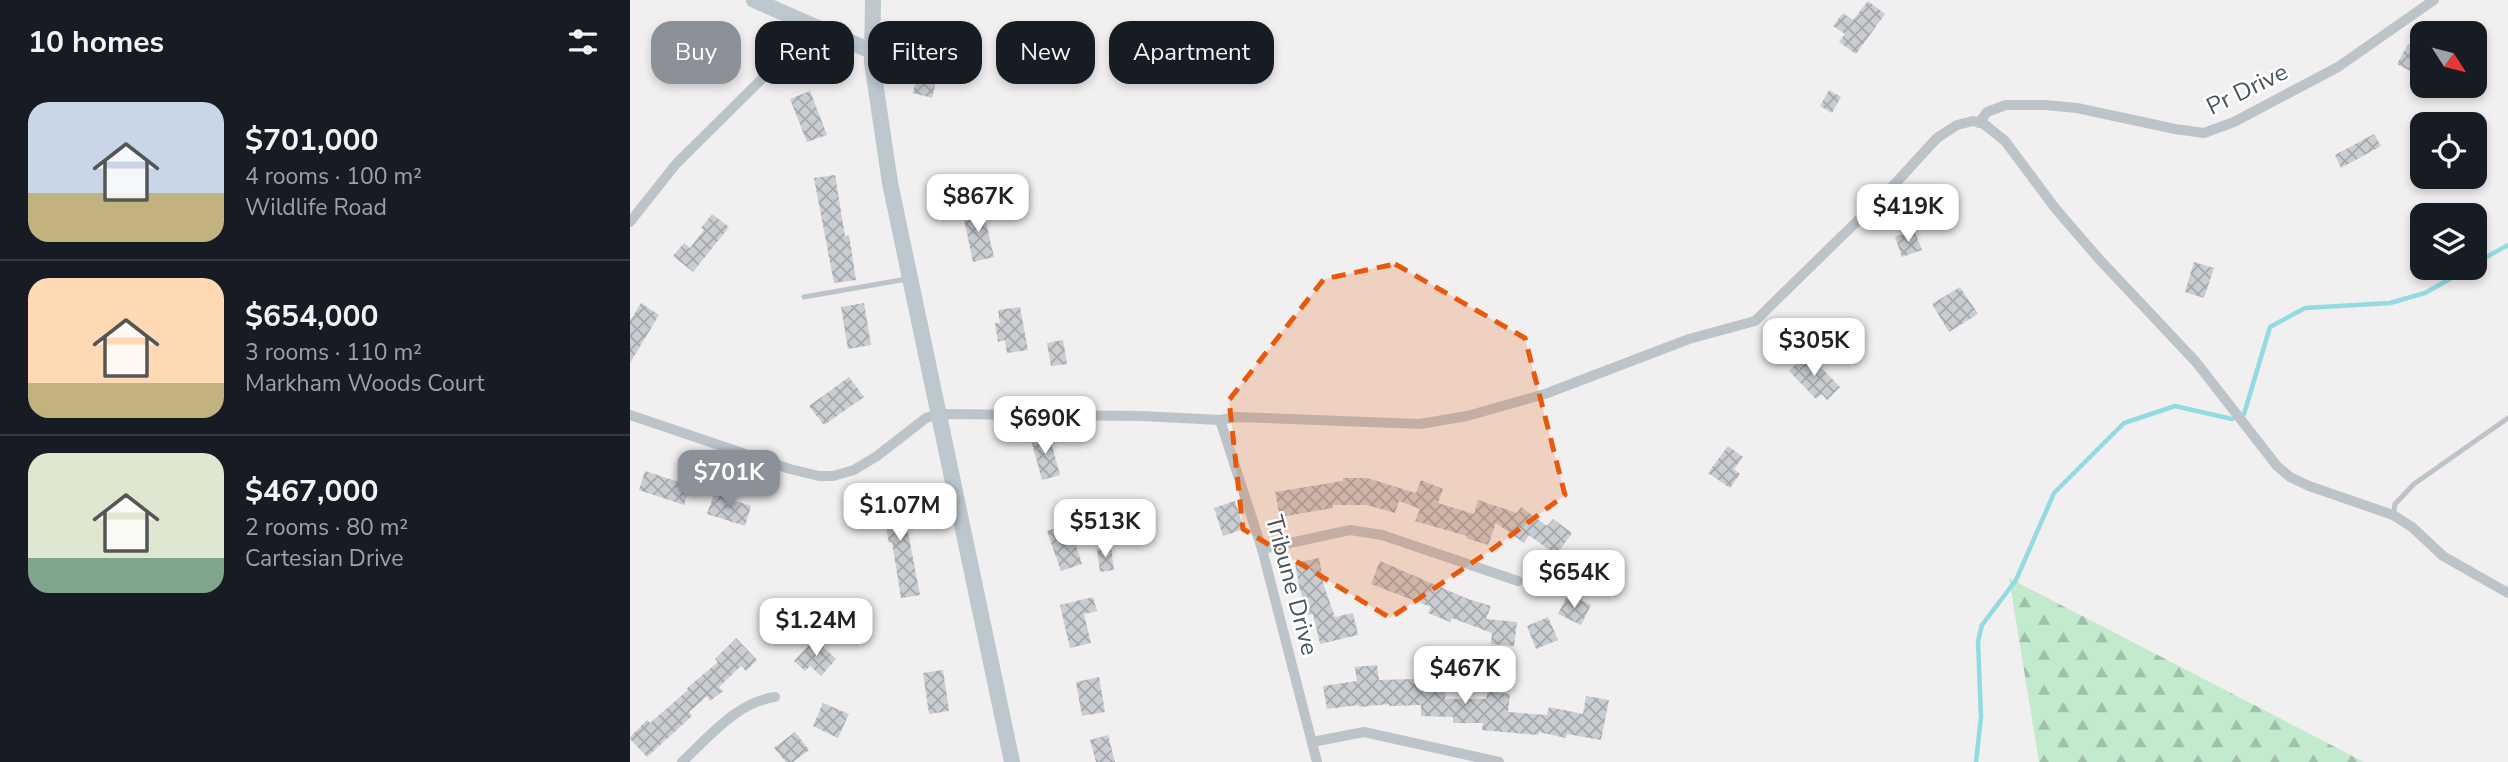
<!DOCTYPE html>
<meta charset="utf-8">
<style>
body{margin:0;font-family:"Nunito Sans",sans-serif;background:#20242c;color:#f1f3f6;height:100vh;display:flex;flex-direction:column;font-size:26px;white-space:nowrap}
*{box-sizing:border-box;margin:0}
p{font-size:23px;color:#9ea1a6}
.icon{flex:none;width:38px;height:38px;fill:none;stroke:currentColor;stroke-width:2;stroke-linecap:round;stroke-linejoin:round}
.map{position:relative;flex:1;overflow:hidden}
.panel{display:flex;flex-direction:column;background:#171b24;width:630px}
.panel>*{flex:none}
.top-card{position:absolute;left:21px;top:21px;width:665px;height:63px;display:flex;gap:14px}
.needle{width:46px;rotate:126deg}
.buttons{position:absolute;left:1780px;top:21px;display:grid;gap:14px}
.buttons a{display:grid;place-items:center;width:77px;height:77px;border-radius:14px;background:#171b24;box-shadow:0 4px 10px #0003;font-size:35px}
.price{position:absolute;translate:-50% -60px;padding:0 16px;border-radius:14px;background:#fff;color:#222;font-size:23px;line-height:46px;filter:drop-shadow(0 2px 4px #0008)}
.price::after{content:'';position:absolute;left:50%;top:42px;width:21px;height:16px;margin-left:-10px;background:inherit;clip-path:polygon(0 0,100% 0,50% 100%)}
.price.active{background:#8c9099;color:#fff}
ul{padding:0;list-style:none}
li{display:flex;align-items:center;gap:21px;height:175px;padding:0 28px}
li+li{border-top:2px solid #363941}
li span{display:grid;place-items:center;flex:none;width:196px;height:140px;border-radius:21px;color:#555}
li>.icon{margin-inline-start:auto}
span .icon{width:84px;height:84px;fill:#fffc;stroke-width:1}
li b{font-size:30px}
h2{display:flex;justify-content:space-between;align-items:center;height:84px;padding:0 28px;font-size:30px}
.chip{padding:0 24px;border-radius:21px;background:#171b24;box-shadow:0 4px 10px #0003;font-size:24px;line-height:63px}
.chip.active{background:#8c9099;color:#fff}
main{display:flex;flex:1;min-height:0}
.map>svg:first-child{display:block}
</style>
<main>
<section class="panel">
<h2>10 homes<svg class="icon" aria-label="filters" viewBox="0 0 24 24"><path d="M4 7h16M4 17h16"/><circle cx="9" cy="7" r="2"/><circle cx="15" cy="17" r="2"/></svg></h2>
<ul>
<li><span style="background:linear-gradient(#c9d6e8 65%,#c2b280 0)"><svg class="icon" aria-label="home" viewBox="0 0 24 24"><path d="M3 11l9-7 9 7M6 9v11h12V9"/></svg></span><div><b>$701,000</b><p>4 rooms · 100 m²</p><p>Wildlife Road</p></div></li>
<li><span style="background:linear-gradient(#ffd9b3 75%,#c2b280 0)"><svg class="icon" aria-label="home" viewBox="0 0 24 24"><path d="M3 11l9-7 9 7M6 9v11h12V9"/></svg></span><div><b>$654,000</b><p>3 rooms · 110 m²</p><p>Markham Woods Court</p></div></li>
<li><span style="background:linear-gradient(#dfe7d0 75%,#7fa58c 0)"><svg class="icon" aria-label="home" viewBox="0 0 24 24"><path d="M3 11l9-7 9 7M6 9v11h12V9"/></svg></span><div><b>$467,000</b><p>2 rooms · 80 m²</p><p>Cartesian Drive</p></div></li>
</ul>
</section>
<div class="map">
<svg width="1878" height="762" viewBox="0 0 1878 762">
<defs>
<pattern id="forest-firs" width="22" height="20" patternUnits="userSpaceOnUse" patternTransform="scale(1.75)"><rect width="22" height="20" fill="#c2eacd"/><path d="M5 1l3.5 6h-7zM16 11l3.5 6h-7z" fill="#a0c0a9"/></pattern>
<pattern id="building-cross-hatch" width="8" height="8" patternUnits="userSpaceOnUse" patternTransform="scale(1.75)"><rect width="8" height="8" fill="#c9ccd1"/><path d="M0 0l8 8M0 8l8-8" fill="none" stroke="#a5a8ad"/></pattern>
</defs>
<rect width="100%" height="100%" fill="#f1efef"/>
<!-- forest -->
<path fill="url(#forest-firs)" d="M 1379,578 L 1734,762 L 1409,762 Z"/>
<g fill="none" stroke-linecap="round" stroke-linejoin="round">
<!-- stream -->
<g stroke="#93dbe3" stroke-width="4.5">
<path d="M 1844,264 L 1878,245"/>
<path d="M 1614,414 L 1640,327 L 1675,308 L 1760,303 L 1795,293 L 1839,268"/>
<path d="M 1346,762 L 1351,717 L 1348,641 L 1352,625 L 1386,580 L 1424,493 L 1494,423 L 1545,406 L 1602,419"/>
</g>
</g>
<!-- building -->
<g fill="url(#building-cross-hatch)">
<path d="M 1238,1 L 1255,14 L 1226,54 L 1209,42 L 1215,34 L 1203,26 L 1213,13 L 1223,20 Z"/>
<path d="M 51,31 L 91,49 L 83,65 L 44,48 Z"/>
<path d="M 1778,44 L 1792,51 L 1792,77 L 1767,64 Z"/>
<path d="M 292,56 L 320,62 L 316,83 L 306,81 L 302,98 L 283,93 Z"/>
<path d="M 1199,90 L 1211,97 L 1202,113 L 1190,106 Z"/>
<path d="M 180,91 L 197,135 L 177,142 L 160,99 Z"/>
<path d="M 1744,134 L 1751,146 L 1711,168 L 1705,155 Z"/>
<path d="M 205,175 L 215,236 L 219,235 L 226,280 L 204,283 L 184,178 Z"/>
<path d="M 352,205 L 364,257 L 343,262 L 332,210 Z"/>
<path d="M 82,214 L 99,227 L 63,272 L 43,256 L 54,243 L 60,248 L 74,230 L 71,228 Z"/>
<path d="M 1284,230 L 1292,250 L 1272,257 L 1265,237 Z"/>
<path d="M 1564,262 L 1584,268 L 1574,298 L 1555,292 Z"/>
<path d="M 1330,287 L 1348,314 L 1319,332 L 1302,304 Z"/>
<path d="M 11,303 L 29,315 L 0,363 L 0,321 Z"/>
<path d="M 234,303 L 241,345 L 218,349 L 211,307 Z"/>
<path d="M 390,307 L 398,350 L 377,353 L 375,340 L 368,342 L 365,323 L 370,323 L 368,310 Z"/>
<path d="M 433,340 L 437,364 L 421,366 L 417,343 Z"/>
<path d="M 1177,353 L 1210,387 L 1197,400 L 1192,394 L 1186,399 L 1159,371 Z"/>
<path d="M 219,377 L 234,397 L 194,425 L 179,406 Z"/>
<path d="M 418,431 L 430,475 L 412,480 L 400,436 Z"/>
<path d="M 1098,446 L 1113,457 L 1104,469 L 1110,474 L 1100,488 L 1078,473 Z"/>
<path d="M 15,471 L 61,486 L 54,505 L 9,490 Z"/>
<path d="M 713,478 L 737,478 L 786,493 L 791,480 L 813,489 L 808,503 L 844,514 L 848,500 L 887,513 L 891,507 L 917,526 L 923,519 L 942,533 L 926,555 L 899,535 L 894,543 L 866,523 L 858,545 L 836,538 L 837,536 L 785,521 L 790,509 L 769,501 L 765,513 L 737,505 L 702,505 L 703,508 L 650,517 L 645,492 L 713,481 Z"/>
<path d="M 270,490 L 290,595 L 271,598 L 262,542 L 259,543 L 249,494 Z"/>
<path d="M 84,494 L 121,506 L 115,526 L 77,514 Z"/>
<path d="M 605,501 L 614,529 L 593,536 L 584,508 Z"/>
<path d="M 439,524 L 452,564 L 431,571 L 417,531 Z"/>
<path d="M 481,547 L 484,570 L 470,572 L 467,549 Z"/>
<path d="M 963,556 L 967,579 L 938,584 L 935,561 Z"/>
<path d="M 689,558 L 694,586 L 705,617 L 723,613 L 728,635 L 690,644 L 683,614 L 678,615 L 669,586 L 665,563 Z"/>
<path d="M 750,561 L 838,599 L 861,606 L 856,619 L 887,622 L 884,646 L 861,644 L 862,633 L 822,618 L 820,622 L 798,613 L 801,607 L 741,584 Z"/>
<path d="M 938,594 L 961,605 L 951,625 L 928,614 Z"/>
<path d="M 463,597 L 467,611 L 454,614 L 461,643 L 440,648 L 430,605 Z"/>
<path d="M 163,609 L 163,636 L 137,636 L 136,610 Z"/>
<path d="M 918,617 L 928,640 L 906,649 L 897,626 Z"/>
<path d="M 106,638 L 127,660 L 116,671 L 111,666 L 89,687 L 93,691 L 80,701 L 77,696 L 59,712 L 62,716 L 17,757 L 0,739 L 0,737 L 17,720 L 20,723 L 58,690 L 57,688 L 88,662 L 85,659 Z"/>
<path d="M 185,639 L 206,659 L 191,676 L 180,666 L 175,671 L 164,661 Z"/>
<path d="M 747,665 L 749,680 L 816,678 L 815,699 L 856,699 L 858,691 L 880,694 L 878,712 L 917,715 L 919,707 L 953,714 L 956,696 L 979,700 L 971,740 L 937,734 L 936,738 L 909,732 L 908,735 L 852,730 L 853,723 L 823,723 L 823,717 L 791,716 L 791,705 L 759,706 L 759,704 L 729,707 L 729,705 L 697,709 L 693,686 L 727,681 L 725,667 Z"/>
<path d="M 313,670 L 319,711 L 299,714 L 293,673 Z"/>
<path d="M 469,677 L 475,712 L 452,716 L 446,682 Z"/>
<path d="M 193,703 L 219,714 L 208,738 L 183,726 Z"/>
<path d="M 165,732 L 179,750 L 163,762 L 156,762 L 144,748 Z"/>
<path d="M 478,735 L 485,762 L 466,762 L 460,740 Z"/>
</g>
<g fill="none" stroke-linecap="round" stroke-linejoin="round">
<!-- lane -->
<g stroke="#bcc4ca" stroke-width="5">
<path d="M 174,297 L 277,279"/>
<path d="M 1763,515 L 1765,504 L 1784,484 L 1878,418"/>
</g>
<!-- street -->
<g stroke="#bcc4ca" stroke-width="10">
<path d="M 1349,123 L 1357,112 L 1376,105 L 1415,105 L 1447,108 L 1545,129 L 1574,133 L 1604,122 L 1708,67 L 1804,0"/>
<path d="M 0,222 L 46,164 L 153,58 L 180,24"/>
<path d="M 0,415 L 160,469 L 189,476 L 203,476 L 224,470 L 247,456 L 296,418 L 308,414 L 511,416 L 590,420 L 606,417 L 790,424 L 837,416 L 915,394 L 1059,339 L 1125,321 L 1261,188 L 1307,138 L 1327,125 L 1343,121 L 1354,124 L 1375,141 L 1425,208 L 1469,259 L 1566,362 L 1647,466 L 1660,477 L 1679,486 L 1763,515 L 1782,527 L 1813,556 L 1878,593"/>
<path d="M 590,420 L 632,549 L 687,762"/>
<path d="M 632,549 L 720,530 L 752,535 L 888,581"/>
<path d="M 682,742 L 734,732 L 869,762"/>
<path d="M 52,762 C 79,737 107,702 145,697"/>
</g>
<!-- secondary -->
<g stroke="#bcc7ce" stroke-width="16">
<path d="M 124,0 L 241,51"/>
<path d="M 243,0 L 242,62 L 260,183 L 382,762"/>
</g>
</g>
<!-- marked area -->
<path fill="#e8590c" fill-opacity="0.2" stroke="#e8590c" stroke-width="5" stroke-dasharray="14 9" stroke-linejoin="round" d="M 765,264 L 895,338 L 935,495 L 864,548 L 760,618 L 613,529 L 599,400 L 694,279 Z"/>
<g text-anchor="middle" stroke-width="5" stroke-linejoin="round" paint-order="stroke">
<!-- street labels -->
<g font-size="24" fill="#49545a" stroke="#fff">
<text transform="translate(1617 89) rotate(-26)" y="8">Pr Drive</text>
<text transform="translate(662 585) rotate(75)" y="8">Tribune Drive</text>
</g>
</g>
</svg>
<div class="buttons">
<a><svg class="needle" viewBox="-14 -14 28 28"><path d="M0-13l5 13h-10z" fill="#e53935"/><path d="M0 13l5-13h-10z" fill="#9ea1a6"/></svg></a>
<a><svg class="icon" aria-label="locate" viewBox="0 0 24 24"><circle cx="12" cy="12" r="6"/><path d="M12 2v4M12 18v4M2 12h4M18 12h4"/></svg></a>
<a><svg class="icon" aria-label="layers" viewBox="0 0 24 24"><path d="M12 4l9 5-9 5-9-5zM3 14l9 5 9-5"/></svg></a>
</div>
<b class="price" style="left:348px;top:234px">$867K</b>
<b class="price" style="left:1278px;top:244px">$419K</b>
<b class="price" style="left:1184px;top:378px">$305K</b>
<b class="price" style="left:415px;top:456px">$690K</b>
<b class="price active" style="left:99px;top:510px">$701K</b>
<b class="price" style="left:270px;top:543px">$1.07M</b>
<b class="price" style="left:475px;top:559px">$513K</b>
<b class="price" style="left:944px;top:610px">$654K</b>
<b class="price" style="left:186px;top:658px">$1.24M</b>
<b class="price" style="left:835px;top:706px">$467K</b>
<div class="top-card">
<a class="chip active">Buy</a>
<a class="chip">Rent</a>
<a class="chip">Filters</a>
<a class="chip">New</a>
<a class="chip">Apartment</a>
</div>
</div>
</main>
